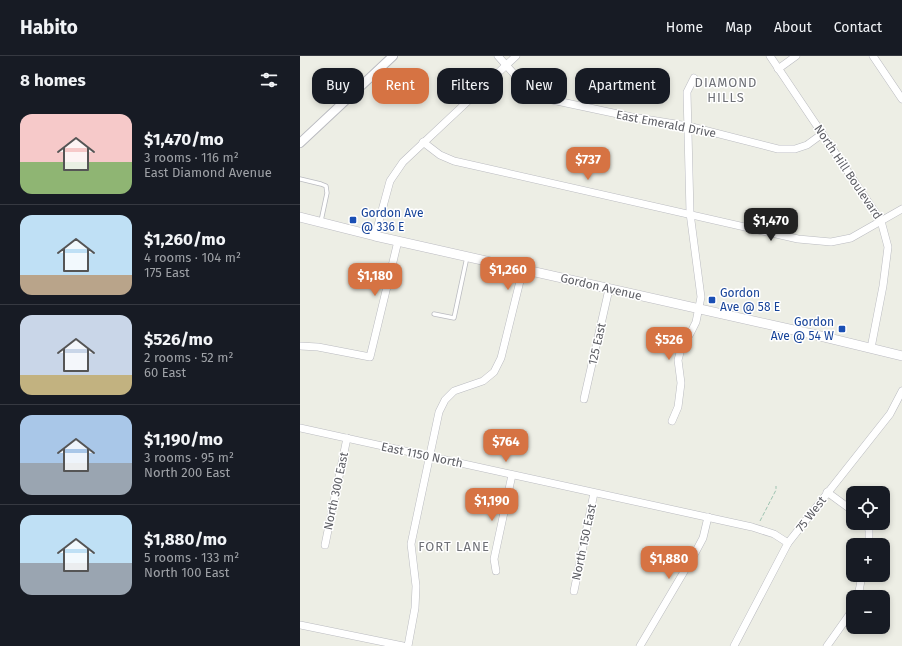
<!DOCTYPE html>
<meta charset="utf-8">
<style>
body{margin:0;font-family:"Fira Sans",sans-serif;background:#20242c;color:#f1f3f6;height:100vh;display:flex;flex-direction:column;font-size:15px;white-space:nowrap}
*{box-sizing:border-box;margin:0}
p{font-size:13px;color:#9ea1a6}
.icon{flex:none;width:22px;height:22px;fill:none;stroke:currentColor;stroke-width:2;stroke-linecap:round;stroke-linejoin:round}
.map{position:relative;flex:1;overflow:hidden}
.side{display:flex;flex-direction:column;background:#171b24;width:300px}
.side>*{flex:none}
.banner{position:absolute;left:12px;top:12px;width:380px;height:36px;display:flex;gap:8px}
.controls{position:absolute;left:546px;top:430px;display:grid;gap:8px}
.controls a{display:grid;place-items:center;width:44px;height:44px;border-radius:8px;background:#171b24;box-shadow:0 2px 6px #0003;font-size:20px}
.price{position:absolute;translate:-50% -34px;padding:0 9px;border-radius:8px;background:#d67343;color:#fff;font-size:13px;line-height:26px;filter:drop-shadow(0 1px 2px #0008)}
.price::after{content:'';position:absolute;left:50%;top:24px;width:12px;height:9px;margin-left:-6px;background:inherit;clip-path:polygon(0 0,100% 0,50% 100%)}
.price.current{background:#222;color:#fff}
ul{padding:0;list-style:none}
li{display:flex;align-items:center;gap:12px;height:100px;padding:0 20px}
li+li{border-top:1px solid #363941}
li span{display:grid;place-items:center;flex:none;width:112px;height:80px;border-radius:12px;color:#555}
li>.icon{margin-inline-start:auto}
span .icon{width:48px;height:48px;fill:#fffc;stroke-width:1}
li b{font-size:17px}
h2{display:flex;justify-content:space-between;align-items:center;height:48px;padding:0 20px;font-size:17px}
.chip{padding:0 14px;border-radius:12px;background:#171b24;box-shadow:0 2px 6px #0003;font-size:14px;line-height:36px}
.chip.current{background:#d67343;color:#fff}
header{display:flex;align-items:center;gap:24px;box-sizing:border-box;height:56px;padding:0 20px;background:#171b24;border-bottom:1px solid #363941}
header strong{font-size:19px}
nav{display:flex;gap:22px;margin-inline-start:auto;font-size:14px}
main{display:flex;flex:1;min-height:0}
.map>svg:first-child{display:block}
</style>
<header>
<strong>Habito</strong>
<nav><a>Home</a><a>Map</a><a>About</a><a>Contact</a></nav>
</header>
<main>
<section class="side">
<h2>8 homes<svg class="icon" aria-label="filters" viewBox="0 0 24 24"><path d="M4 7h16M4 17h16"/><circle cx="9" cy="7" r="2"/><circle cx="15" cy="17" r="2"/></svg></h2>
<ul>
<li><span style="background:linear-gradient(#f6c9c9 60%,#8fb573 0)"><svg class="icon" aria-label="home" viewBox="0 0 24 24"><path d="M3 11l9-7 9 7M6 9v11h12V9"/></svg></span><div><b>$1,470/mo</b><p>3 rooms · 116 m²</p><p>East Diamond Avenue</p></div></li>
<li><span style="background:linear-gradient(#bfe0f5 75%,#b9a48a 0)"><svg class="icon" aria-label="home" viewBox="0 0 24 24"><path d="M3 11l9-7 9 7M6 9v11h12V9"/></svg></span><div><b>$1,260/mo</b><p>4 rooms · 104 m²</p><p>175 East</p></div></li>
<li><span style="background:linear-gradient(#c9d6e8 75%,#c2b280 0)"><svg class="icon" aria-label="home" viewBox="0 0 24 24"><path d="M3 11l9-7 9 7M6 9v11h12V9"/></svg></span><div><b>$526/mo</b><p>2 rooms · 52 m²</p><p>60 East</p></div></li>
<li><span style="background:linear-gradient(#a9c7e8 60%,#9aa5b1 0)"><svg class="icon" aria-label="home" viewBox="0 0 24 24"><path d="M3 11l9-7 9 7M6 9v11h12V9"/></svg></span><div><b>$1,190/mo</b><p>3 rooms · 95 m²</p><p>North 200 East</p></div></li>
<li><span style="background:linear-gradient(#bfe0f5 60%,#9aa5b1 0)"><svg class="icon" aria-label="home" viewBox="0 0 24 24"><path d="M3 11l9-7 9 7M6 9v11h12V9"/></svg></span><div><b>$1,880/mo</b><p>5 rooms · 133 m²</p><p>North 100 East</p></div></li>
</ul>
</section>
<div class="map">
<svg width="602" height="590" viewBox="0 0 602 590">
<rect width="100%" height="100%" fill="#edeee5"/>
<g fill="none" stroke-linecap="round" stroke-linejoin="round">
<!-- service casing -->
<g stroke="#babbc0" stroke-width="5">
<g id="service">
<path d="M 0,123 L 21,128 L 26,130 L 27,137 L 21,165"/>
<path d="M 134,258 L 154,262 L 167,201"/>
</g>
</g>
<!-- minor casing -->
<g stroke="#babbc0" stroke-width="8">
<g id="minor">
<path d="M 198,0 L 222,27 L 234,37 L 252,44 L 332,61 L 388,70 L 478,93 L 495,93 L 507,89 L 522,78"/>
<path d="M 470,0 L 581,165 L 588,191 L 583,230 L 571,292"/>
<path d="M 573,0 L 602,43"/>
<path d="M 478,13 L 496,0"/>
<path d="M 123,86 L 140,99 L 154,105 L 498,183 L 531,186 L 551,182 L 602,153"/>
<path d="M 75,180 L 90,125 L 103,106 L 216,0"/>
<path d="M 0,290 L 18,291 L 70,301 L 98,185"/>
<path d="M 284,343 L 309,233"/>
<path d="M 372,365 L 378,351 L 381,327 L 378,304 L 381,293 L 391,276 L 396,266 L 401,241 L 390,157 L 387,36 L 394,22"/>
<path d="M 0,372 L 452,471 L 474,478 L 488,487"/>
<path d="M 527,436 L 553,455"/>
<path d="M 566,467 L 569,474 L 569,489"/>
<path d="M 25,489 L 47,382"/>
<path d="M 196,515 L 194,503 L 212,419"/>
<path d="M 274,535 L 294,437"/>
<path d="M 558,541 L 562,519"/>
<path d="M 0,569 L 103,590"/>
<path d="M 108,590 L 115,552 L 116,530 L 111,488 L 139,356 L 145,344 L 154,335 L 183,325 L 194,316 L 201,302 L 223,213"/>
<path d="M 340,590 L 395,497 L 403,482 L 408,461"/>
<path d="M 434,590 L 488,487 L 590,358 L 602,335"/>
<path d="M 527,590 L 549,559 L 553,551"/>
</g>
</g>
<!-- tertiary casing -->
<g stroke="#babbc0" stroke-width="10">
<path id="tertiary" d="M 0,87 L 93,0"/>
</g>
<!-- secondary casing -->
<g stroke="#bbbbc1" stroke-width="10">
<path id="secondary" d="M 0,161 L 75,180 L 516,279 L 602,300"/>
</g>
<!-- path -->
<path stroke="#9ec3b1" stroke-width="1" stroke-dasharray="4 2" stroke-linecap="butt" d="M 460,465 L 476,434 L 476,430"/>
<!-- service -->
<use href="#service" stroke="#fff" stroke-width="3.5"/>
<!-- minor -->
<use href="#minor" stroke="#fff" stroke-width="7"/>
<!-- tertiary -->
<use href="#tertiary" stroke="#fff" stroke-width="8"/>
<!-- secondary -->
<use href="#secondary" stroke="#fff" stroke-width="9"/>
</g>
<!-- markers -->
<g fill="#1a4fb4" stroke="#fff" stroke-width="1.5">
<rect x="49" y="160" width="8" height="8" rx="2"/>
<rect x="408" y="240" width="8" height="8" rx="2"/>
<rect x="538" y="269" width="8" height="8" rx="2"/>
</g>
<g text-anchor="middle" stroke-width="3" stroke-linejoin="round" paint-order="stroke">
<!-- street labels -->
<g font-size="12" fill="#5d5e64" stroke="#fff">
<text transform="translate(366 68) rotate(11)" y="4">East Emerald Drive</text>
<text transform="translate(548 116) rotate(56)" y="4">North Hill Boulevard</text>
<text transform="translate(301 231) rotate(13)" y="4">Gordon Avenue</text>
<text transform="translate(297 288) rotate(-77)" y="4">125 East</text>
<text transform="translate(122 399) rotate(12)" y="4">East 1150 North</text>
<text transform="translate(36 435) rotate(-78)" y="4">North 300 East</text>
<text transform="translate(511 458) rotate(-52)" y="4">75 West</text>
<text transform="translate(284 486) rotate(-78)" y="4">North 150 East</text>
</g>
<!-- transit labels -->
<g font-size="12" fill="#164399" stroke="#fff" text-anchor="start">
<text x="61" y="161">Gordon Ave<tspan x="61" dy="14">@ 336 E</tspan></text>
<text x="420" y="241">Gordon<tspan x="420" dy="14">Ave @ 58 E</tspan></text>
<text x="534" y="270" text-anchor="end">Gordon<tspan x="534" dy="14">Ave @ 54 W</tspan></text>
</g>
<!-- neighbourhood labels -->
<g font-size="13" letter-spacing="1" fill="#6e7076" stroke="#fff">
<text x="426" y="31">DIAMOND<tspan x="426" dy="15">HILLS</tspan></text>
<text x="154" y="495">FORT LANE</text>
</g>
</g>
</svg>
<div class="controls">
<a><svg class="icon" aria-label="locate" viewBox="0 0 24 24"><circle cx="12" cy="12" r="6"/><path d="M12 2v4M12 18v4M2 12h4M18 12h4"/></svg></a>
<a>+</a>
<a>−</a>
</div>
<b class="price" style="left:288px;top:125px">$737</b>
<b class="price current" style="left:471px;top:186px">$1,470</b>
<b class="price" style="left:208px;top:235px">$1,260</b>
<b class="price" style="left:75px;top:241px">$1,180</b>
<b class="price" style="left:369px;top:305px">$526</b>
<b class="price" style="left:206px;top:407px">$764</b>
<b class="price" style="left:192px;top:466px">$1,190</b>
<b class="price" style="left:369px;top:524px">$1,880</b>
<div class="banner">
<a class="chip">Buy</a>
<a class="chip current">Rent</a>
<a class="chip">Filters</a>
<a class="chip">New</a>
<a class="chip">Apartment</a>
</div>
</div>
</main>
